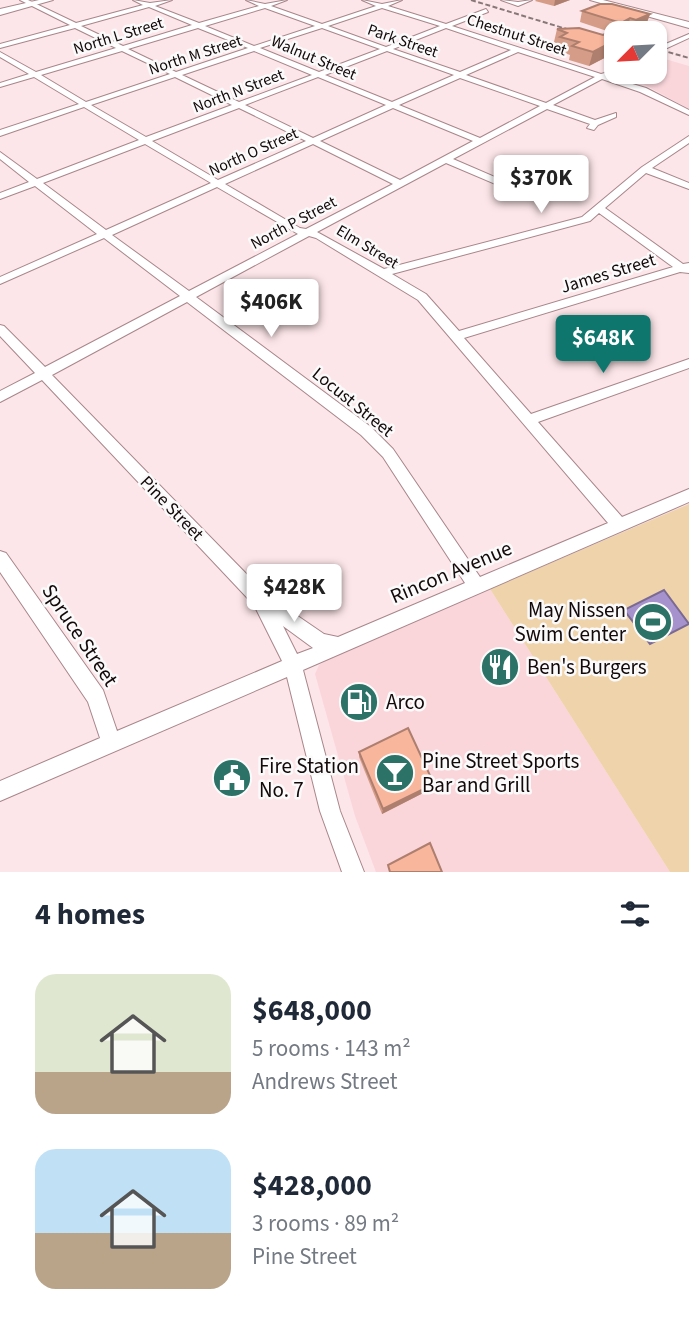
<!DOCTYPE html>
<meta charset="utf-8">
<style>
body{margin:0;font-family:"Source Sans 3",sans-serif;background:#f2f2f3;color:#1f2937;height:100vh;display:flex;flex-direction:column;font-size:26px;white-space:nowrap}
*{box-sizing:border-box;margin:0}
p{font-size:23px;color:#747a83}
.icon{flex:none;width:38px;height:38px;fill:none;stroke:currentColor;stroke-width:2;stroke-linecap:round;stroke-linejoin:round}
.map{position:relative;height:872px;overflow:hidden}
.panel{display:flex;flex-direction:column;background:#fff;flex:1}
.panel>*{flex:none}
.needle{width:46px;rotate:246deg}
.controls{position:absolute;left:604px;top:21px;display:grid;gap:14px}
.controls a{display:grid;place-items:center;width:63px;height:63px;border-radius:14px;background:#fff;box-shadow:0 2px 5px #0004;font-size:35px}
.price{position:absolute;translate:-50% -60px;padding:0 16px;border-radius:7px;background:#fff;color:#222;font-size:23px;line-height:46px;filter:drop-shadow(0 2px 4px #0008)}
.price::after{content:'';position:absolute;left:50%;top:42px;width:21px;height:16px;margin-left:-10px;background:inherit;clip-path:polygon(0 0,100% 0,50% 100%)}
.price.on{background:#0f766e;color:#fff}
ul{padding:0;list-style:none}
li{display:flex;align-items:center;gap:21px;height:175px;padding:0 35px}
li span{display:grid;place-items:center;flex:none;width:196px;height:140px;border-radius:21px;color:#555}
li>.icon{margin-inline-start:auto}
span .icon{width:84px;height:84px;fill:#fffc;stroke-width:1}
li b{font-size:30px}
h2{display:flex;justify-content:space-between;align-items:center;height:84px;padding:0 35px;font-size:30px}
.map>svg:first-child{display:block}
</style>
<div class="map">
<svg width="689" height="872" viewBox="0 0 689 872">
<rect width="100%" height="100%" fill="#fde6e9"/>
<!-- built -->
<g fill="#fad6db">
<path d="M 655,56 L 689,66 L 689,109 L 623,73 L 654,72 Z"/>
<path d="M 490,589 L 670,872 L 376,872 L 355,816 L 315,674 L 319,665 L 327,660 Z"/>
</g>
<!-- green -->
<path fill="#efd3ab" d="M 689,504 L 689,872 L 670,872 L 490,589 Z"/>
<!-- water -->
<path fill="#a693cd" stroke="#7a6992" stroke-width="2" d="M 664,590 L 689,624 L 650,644 L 624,610 Z"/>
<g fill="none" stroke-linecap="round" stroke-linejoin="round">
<!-- minor casing -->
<g stroke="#a8868b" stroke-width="2">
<g id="minor">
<path d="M 20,0 L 28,0 L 76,23 L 143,5 L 133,0 L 150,3 L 172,0 L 155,6 L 199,23 L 259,6 L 246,0 L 265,4 L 287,0 L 271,6 L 322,24 L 376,6 L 362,0 L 382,4 L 402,0 L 388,6 L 446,24 L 486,9 L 488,12 L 452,26 L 601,74 L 616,70 L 621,72 L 609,77 L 646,88 L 689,110 L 689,115 L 640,92 L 602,79 L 553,105 L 595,120 L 616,113 L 616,117 L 598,125 L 594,130 L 587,128 L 590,124 L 547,109 L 453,159 L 525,190 L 525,194 L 519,194 L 446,163 L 317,232 L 384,269 L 582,217 L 642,167 L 689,136 L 689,143 L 652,168 L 689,183 L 689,189 L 646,173 L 605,208 L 683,264 L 689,263 L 689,273 L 680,272 L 464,338 L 531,414 L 689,359 L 689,368 L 538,422 L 622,517 L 689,489 L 689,502 L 303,670 L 340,811 L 364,872 L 342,872 L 320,811 L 287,677 L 0,801 L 0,781 L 100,738 L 88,702 L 0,572 L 0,551 L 6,553 L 103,690 L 117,731 L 282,661 L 254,605 L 42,380 L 0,402 L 0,391 L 35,373 L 0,336 L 0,325 L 4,326 L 45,367 L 180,296 L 104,238 L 0,284 L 0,277 L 97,234 L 35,186 L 0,199 L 0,193 L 29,182 L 0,159 L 0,152 L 37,179 L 139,140 L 84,107 L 0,136 L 0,130 L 79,104 L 34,77 L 0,87 L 0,83 L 29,74 L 0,57 L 0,52 L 36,72 L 116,48 L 75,28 L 0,48 L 0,44 L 70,25 ZM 149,7 L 192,25 L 123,46 L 81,26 ZM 265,8 L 315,26 L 254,46 L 205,26 ZM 382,8 L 440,26 L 386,47 L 328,26 ZM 198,28 L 248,48 L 176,72 L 128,49 ZM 322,28 L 380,49 L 319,72 L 260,48 ZM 446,28 L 511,50 L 460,72 L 393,49 ZM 122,51 L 170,74 L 86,102 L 41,75 ZM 254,51 L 312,75 L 239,102 L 182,75 ZM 387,51 L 454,75 L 392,102 L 325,75 ZM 518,52 L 595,77 L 546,103 L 466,75 ZM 175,77 L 232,105 L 146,137 L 91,105 ZM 318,77 L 386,105 L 313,138 L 245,105 ZM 460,78 L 540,106 L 480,138 L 399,105 ZM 239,108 L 306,141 L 218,180 L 152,141 ZM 393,108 L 473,141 L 400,180 L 320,141 ZM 145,144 L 211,183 L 106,230 L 43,183 ZM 313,144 L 393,184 L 306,229 L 300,228 L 225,184 ZM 217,187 L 298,234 L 189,291 L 112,235 ZM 599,213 L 673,267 L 459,331 L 426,294 L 392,274 L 590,221 ZM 309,236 L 316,238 L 418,300 L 608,523 L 480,577 L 393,449 L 371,427 L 196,297 ZM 187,302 L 361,435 L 383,457 L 465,583 L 338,637 L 324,634 L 267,595 L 52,375 ZM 283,626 L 313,648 L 297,654 Z"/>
<path d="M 501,0 L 518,2 L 532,0 L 518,6 Z"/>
<path d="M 689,34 L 689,38 L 654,54 L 654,49 Z"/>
</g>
</g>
<!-- major casing -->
<g stroke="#a8868b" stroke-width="2">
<g id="major">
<path d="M 39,0 L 53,0 L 0,15 L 0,9 Z"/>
<path d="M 590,0 L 603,0 L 689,22 L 689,28 Z"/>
</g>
</g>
<!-- minor -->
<use href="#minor" fill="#fff" fill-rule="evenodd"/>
<!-- major -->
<use href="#major" fill="#fff" fill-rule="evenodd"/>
<!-- rail -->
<g stroke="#887779" stroke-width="2" stroke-dasharray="5 2.5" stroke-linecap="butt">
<path d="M 471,0 L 616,44"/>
<path d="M 654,48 L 689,58"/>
</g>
</g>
<!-- wall -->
<g fill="#d59d87">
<path d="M 536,0 L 570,0 L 554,6 L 535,1 Z"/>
<path d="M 582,11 L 650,14 L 646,25 L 633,31 L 627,30 L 619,33 L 616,33 L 616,52 L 589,66 L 569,60 L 570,55 L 557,50 L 558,44 L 554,42 L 557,29 L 603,35 L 610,32 L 580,22 Z"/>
<path d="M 359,752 L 434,784 L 431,789 L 382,814 L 359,757 Z"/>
</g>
<!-- shaded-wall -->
<g fill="#ae7f6e">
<path d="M 555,0 L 570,0 L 554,6 Z"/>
<path d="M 650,14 L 646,25 L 633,31 L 636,20 Z"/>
<path d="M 630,18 L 627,30 L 618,33 L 621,23 Z"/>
<path d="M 616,40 L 616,52 L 589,66 L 593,52 Z"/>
<path d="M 434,784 L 431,789 L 382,814 L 383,809 Z"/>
</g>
<!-- building -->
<g fill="#f8b69d" stroke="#ae7f6e" stroke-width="2">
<path d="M 600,4 L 612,4 L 650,14 L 636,20 L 630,18 L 621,23 L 582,11 Z"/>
<path d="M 579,28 L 603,35 L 611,31 L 618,33 L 616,33 L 616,40 L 593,52 L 572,46 L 579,42 L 560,37 L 567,33 L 557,29 Z"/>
<path d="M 408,728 L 434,784 L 383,809 L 359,752 Z"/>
<path d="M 430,843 L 442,872 L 390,872 L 388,865 Z"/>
</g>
<!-- icons -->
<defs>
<g id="stadium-disc" transform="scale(2.0125)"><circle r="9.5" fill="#2d7266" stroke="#fafafa"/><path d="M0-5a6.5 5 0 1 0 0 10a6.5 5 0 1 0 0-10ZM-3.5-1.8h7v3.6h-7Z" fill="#fff"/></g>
<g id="restaurant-disc" transform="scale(2.0125)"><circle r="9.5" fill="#2d7266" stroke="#fafafa"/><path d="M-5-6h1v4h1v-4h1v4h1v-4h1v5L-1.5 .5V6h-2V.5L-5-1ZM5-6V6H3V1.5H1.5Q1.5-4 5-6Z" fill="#fff"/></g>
<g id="fuel-disc" transform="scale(2.0125)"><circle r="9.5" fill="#2d7266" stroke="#fafafa"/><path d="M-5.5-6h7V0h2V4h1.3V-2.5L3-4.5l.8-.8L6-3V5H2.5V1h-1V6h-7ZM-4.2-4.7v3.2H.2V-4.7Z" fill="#fff"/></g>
<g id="bar-disc" transform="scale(2.0125)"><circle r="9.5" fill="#2d7266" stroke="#fafafa"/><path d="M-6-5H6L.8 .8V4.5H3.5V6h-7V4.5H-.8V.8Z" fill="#fff"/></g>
<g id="civic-disc" transform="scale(2.0125)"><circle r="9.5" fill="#2d7266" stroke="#fafafa"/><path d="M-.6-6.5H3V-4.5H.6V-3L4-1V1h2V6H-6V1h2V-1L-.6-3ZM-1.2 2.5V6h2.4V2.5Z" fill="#fff"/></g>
</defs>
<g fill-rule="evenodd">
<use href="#stadium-disc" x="653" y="622"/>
<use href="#restaurant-disc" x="500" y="667"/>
<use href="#fuel-disc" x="359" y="702"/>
<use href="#bar-disc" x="395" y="773"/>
<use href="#civic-disc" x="232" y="778"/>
</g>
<g text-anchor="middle" stroke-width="5" stroke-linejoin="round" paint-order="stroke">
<!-- far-street labels -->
<g font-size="16" fill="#13080a" stroke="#fafafa">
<text transform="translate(517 34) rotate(18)" y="6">Chestnut Street</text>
<text transform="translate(118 35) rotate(-17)" y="6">North L Street</text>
<text transform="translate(403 40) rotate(19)" y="6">Park Street</text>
<text transform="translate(195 54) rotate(-18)" y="6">North M Street</text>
<text transform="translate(314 57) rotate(23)" y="6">Walnut Street</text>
<text transform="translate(238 90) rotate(-21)" y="6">North N Street</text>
<text transform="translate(253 151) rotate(-24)" y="6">North O Street</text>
<text transform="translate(293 222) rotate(-28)" y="6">North P Street</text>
<text transform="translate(368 246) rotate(31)" y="6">Elm Street</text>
</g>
<!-- street labels -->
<g font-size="18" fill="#13080a" stroke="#fafafa">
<text transform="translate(608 273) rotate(-17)" y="6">James Street</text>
<text transform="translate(353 402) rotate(39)" y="6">Locust Street</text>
<text transform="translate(172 508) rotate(46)" y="6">Pine Street</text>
</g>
<!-- near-street labels -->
<g font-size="21" fill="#13080a" stroke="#fafafa">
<text transform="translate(451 572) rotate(-23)" y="7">Rincon Avenue</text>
<text transform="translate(80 635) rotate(56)" y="7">Spruce Street</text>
</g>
<!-- near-poi labels -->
<g font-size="21" fill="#13080a" stroke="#fafafa" text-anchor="start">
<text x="626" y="617" text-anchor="end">May Nissen<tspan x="626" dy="24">Swim Center</tspan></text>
<text x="527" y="674">Ben's Burgers</text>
<text x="386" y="709">Arco</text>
<text x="422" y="768">Pine Street Sports<tspan x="422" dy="24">Bar and Grill</tspan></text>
<text x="259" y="773">Fire Station<tspan x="259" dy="24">No. 7</tspan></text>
</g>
</g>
</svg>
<div class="controls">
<a><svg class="needle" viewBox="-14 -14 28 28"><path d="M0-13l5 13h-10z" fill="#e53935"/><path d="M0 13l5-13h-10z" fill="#747a83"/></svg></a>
</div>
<b class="price" style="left:541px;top:215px">$370K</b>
<b class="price" style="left:271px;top:339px">$406K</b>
<b class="price on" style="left:603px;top:375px">$648K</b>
<b class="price" style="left:294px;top:624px">$428K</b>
</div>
<section class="panel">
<h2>4 homes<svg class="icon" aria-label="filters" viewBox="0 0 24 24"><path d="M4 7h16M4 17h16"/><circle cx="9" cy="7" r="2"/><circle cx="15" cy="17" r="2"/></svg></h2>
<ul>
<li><span style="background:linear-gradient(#dfe7d0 70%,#b9a48a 0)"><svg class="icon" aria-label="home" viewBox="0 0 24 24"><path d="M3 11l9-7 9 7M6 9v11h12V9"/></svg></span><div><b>$648,000</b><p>5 rooms · 143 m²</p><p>Andrews Street</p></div></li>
<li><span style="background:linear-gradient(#bfe0f5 60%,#b9a48a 0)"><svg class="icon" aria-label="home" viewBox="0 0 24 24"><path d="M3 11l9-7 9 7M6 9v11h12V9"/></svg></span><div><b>$428,000</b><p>3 rooms · 89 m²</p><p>Pine Street</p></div></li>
</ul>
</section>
